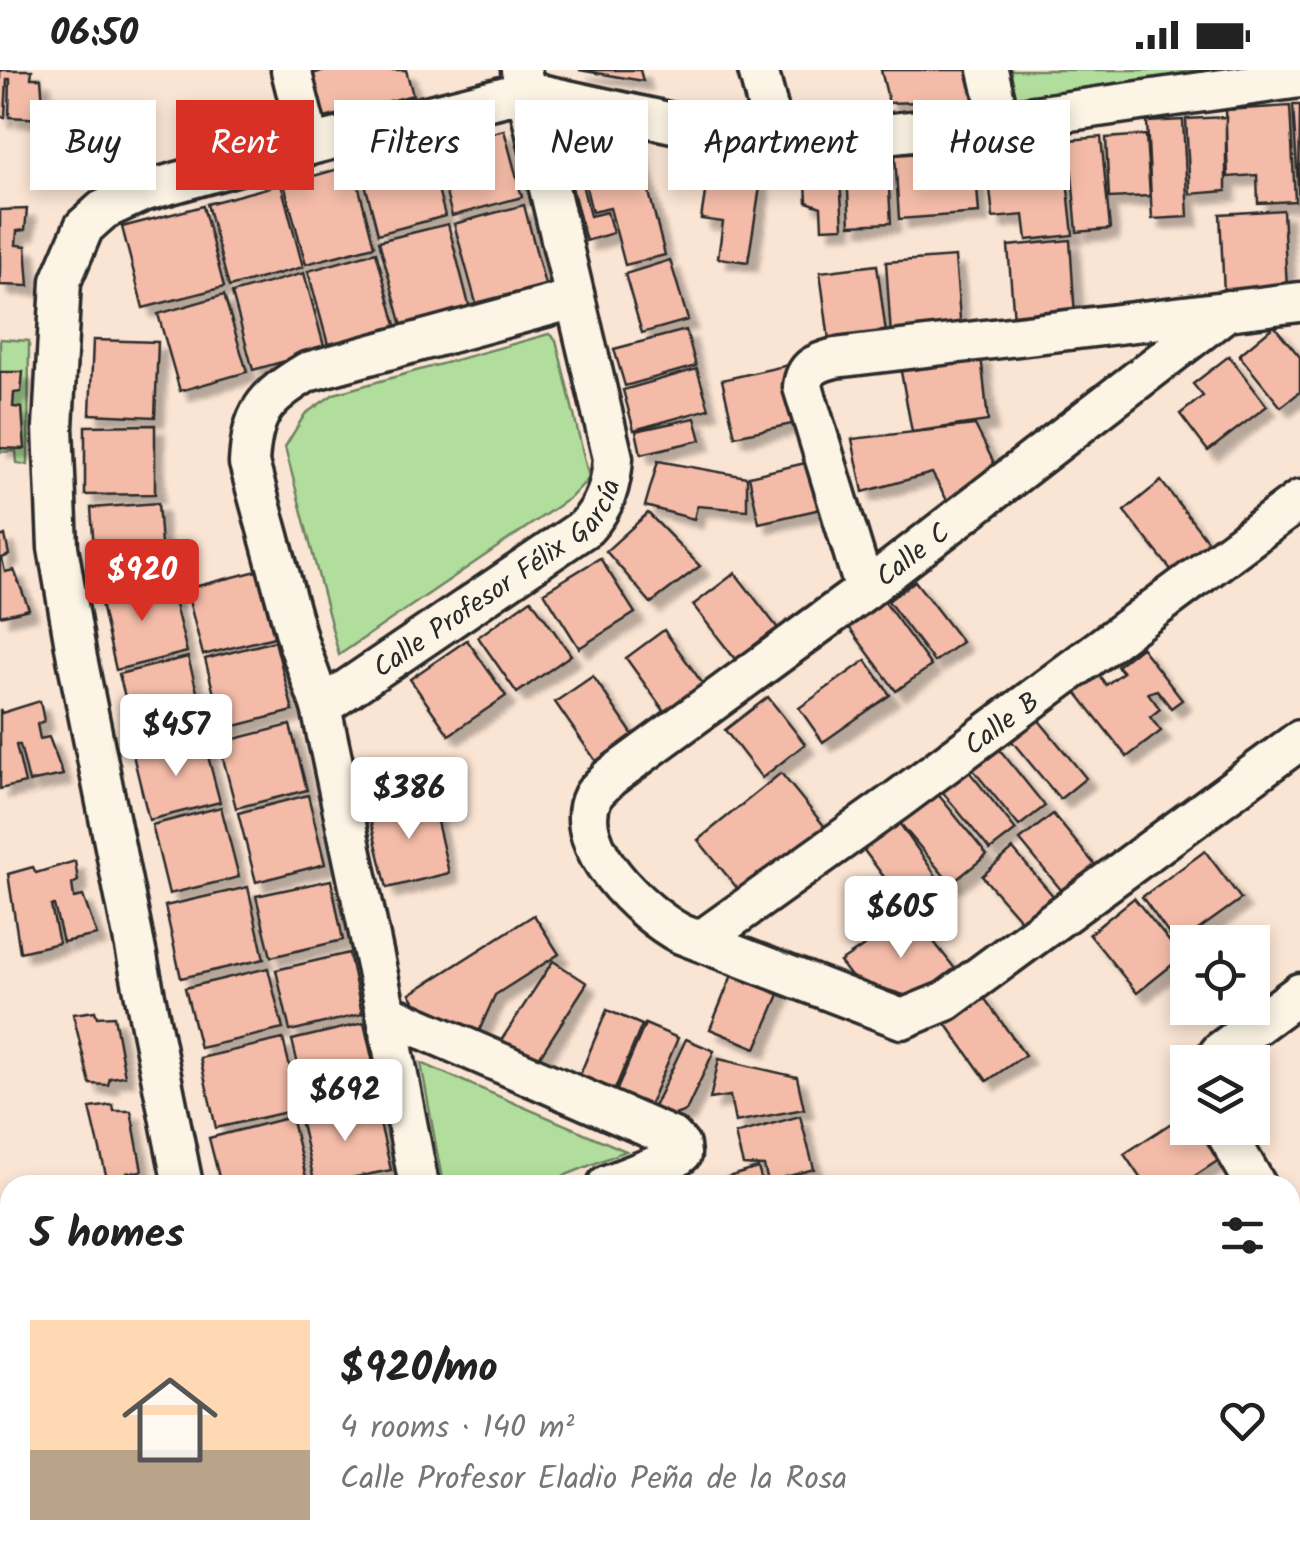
<!DOCTYPE html>
<meta charset="utf-8">
<style>
body{margin:0;font-family:Kalam,sans-serif;background:#f2f2f2;color:#222;height:100vh;display:flex;flex-direction:column;font-size:38px;white-space:nowrap}
*{box-sizing:border-box;margin:0}
p{font-size:32px;color:#767676}
.icon{flex:none;width:55px;height:55px;fill:none;stroke:currentColor;stroke-width:2;stroke-linecap:round;stroke-linejoin:round}
.map{position:relative;flex:1;overflow:hidden}
.side{position:absolute;left:0px;top:1105px;width:1300px;height:390px;display:flex;flex-direction:column;background:#fff;border-radius:30px 30px 0 0;box-shadow:0 5px 15px #0003}
.side>*{flex:none}
.banner{position:absolute;left:30px;top:30px;width:1240px;height:90px;display:flex;gap:20px}
.controls{position:absolute;left:1170px;top:855px;display:grid;gap:20px}
.controls a{display:grid;place-items:center;width:100px;height:100px;border-radius:0px;background:#fff;box-shadow:0 5px 15px #0003;font-size:50px}
.price{position:absolute;translate:-50% -85px;padding:0 22px;border-radius:10px;background:#fff;color:#222;font-size:32px;line-height:65px;filter:drop-shadow(0 2px 5px #0008)}
.price::after{content:'';position:absolute;left:50%;top:60px;width:30px;height:22px;margin-left:-15px;background:inherit;clip-path:polygon(0 0,100% 0,50% 100%)}
.price.current{background:#d93025;color:#fff}
ul{padding:0;list-style:none}
li{display:flex;align-items:center;gap:30px;height:250px;padding:0 30px}
li+li{border-top:2px solid #e0e0e0}
li span{display:grid;place-items:center;flex:none;width:280px;height:200px;border-radius:0px;color:#555}
li>.icon{margin-inline-start:auto}
span .icon{width:120px;height:120px;fill:#fffc;stroke-width:1}
li b{font-size:42px}
h2{display:flex;justify-content:space-between;align-items:center;height:120px;padding:0 30px;font-size:42px}
.pill{padding:0 35px;border-radius:0px;background:#fff;box-shadow:0 5px 15px #0003;font-size:35px;line-height:90px}
.pill.current{background:#d93025;color:#fff}
.status{display:flex;justify-content:space-between;align-items:center;height:70px;padding:0 50px;background:#fff;direction:ltr}
.status svg{height:28px;fill:currentColor}
.map>svg:first-child{display:block}
</style>
<div class="status"><b>06:50</b><svg viewBox="0 0 49 12"><path d="M0 12V9h3v3zM5 12V6h3v6zM10 12V3h3v9zM15 12V0h3v12zM26 1h20v11H26zM47 4h2v5h-2z"/></svg></div>
<div class="map">
<svg width="1300" height="1495" viewBox="0 0 1300 1495">
<defs>
<filter id="shadow"><feDropShadow dx="9" dy="9" stdDeviation="2.5" flood-color="#0004"/></filter>
</defs>
<rect width="100%" height="100%" fill="#fae4d3"/>
<filter id="ink" filterUnits="userSpaceOnUse"><feTurbulence type="fractalNoise" baseFrequency=".01" numOctaves="2"/><feDisplacementMap in="SourceGraphic" scale="20" xChannelSelector="R" yChannelSelector="G"/><feConvolveMatrix kernelMatrix="1 2 1 2 8 2 1 2 1" color-interpolation-filters="sRGB"/></filter>
<g filter="url(#ink)">
<!-- green -->
<g fill="#b2de9d" stroke="#6e8464" stroke-width="2.5">
<path d="M 1007,0 L 1252,0 L 1017,30 L 1014,27 Z"/>
<path d="M 549,264 L 556,270 L 589,408 L 571,427 L 339,585 L 285,377 L 305,344 L 334,324 Z"/>
<path d="M 0,269 L 29,271 L 28,395 L 17,393 L 16,381 L 0,382 Z"/>
<path d="M 421,993 L 626,1081 L 541,1115 L 443,1115 Z"/>
</g>
<!-- building -->
<g fill="#f4bca8" stroke="#2b2b2b" stroke-width="2.5" filter="url(#shadow)">
<path d="M 0,0 L 32,0 L 31,8 L 41,8 L 44,49 L 9,47 L 10,9 L 7,9 L 5,47 L 0,47 Z"/>
<path d="M 326,0 L 406,0 L 413,25 L 317,50 L 305,6 Z"/>
<path d="M 579,0 L 640,0 L 643,11 Z"/>
<path d="M 881,0 L 974,0 L 981,30 L 889,33 Z"/>
<path d="M 1293,35 L 1300,35 L 1299,132 Z"/>
<path d="M 1290,36 L 1295,131 L 1258,133 L 1257,105 L 1228,107 L 1225,40 Z"/>
<path d="M 1226,47 L 1226,121 L 1190,124 L 1186,49 Z"/>
<path d="M 1183,50 L 1188,147 L 1152,149 L 1147,52 Z"/>
<path d="M 504,60 L 522,127 L 452,146 L 434,78 Z"/>
<path d="M 1146,65 L 1150,126 L 1109,128 L 1106,68 Z"/>
<path d="M 1101,67 L 1110,159 L 1077,162 L 1069,70 Z"/>
<path d="M 1063,72 L 1073,165 L 1027,170 L 1024,145 L 993,148 L 986,80 Z"/>
<path d="M 427,76 L 445,146 L 378,164 L 360,94 Z"/>
<path d="M 638,79 L 665,185 L 625,195 L 610,138 L 592,142 L 580,93 Z"/>
<path d="M 974,79 L 979,143 L 899,149 L 895,85 Z"/>
<path d="M 887,85 L 891,153 L 850,155 L 846,88 Z"/>
<path d="M 710,90 L 752,97 L 760,117 L 748,192 L 718,188 L 723,152 L 701,149 Z"/>
<path d="M 839,91 L 843,157 L 822,158 L 821,137 L 807,132 L 805,93 Z"/>
<path d="M 353,95 L 374,176 L 306,194 L 284,114 Z"/>
<path d="M 281,114 L 303,197 L 229,217 L 207,134 Z"/>
<path d="M 582,114 L 590,146 L 607,142 L 613,163 L 586,171 L 572,117 Z"/>
<path d="M 524,135 L 545,215 L 476,233 L 454,154 Z"/>
<path d="M 203,136 L 224,217 L 143,238 L 122,157 Z"/>
<path d="M 27,139 L 25,160 L 17,161 L 16,175 L 26,176 L 29,216 L 0,215 L 0,140 Z"/>
<path d="M 1283,140 L 1287,219 L 1224,223 L 1220,144 Z"/>
<path d="M 448,154 L 470,239 L 402,256 L 379,171 Z"/>
<path d="M 1070,170 L 1075,247 L 1014,251 L 1008,176 Z"/>
<path d="M 376,182 L 397,259 L 329,278 L 308,201 Z"/>
<path d="M 955,187 L 961,261 L 891,266 L 886,192 Z"/>
<path d="M 670,190 L 688,250 L 642,263 L 625,204 Z"/>
<path d="M 877,195 L 886,263 L 829,270 L 820,202 Z"/>
<path d="M 304,203 L 325,280 L 253,300 L 232,223 Z"/>
<path d="M 224,225 L 247,302 L 180,321 L 158,244 Z"/>
<path d="M 1274,256 L 1300,287 L 1300,322 L 1281,337 L 1239,285 Z"/>
<path d="M 686,260 L 696,296 L 625,316 L 614,279 Z"/>
<path d="M 93,270 L 158,272 L 155,347 L 90,344 Z"/>
<path d="M 981,285 L 988,351 L 912,362 L 900,296 Z"/>
<path d="M 1229,286 L 1267,336 L 1208,381 L 1180,344 L 1203,326 L 1193,314 Z"/>
<path d="M 793,294 L 806,351 L 735,366 L 722,310 Z"/>
<path d="M 697,299 L 709,339 L 634,360 L 623,320 Z"/>
<path d="M 0,302 L 23,302 L 21,322 L 14,323 L 13,337 L 22,338 L 25,379 L 0,378 Z"/>
<path d="M 695,348 L 701,370 L 641,384 L 636,361 Z"/>
<path d="M 155,355 L 155,424 L 85,425 L 85,356 Z"/>
<path d="M 975,355 L 1000,405 L 948,432 L 932,403 L 863,422 L 852,369 Z"/>
<path d="M 658,391 L 747,407 L 747,440 L 697,436 L 694,449 L 645,436 Z"/>
<path d="M 814,391 L 825,438 L 759,453 L 749,406 Z"/>
<path d="M 1161,411 L 1213,478 L 1176,506 L 1124,441 Z"/>
<path d="M 158,433 L 163,502 L 96,507 L 91,438 Z"/>
<path d="M 648,443 L 700,496 L 651,533 L 606,481 Z"/>
<path d="M 5,465 L 9,485 L 2,488 L 5,502 L 14,500 L 29,539 L 0,546 L 0,467 Z"/>
<path d="M 600,488 L 635,543 L 579,578 L 544,522 Z"/>
<path d="M 257,501 L 274,567 L 203,585 L 186,519 Z"/>
<path d="M 735,503 L 780,561 L 738,593 L 693,535 Z"/>
<path d="M 169,511 L 187,582 L 116,600 L 98,521 Z"/>
<path d="M 915,511 L 962,572 L 934,592 L 888,531 Z"/>
<path d="M 531,529 L 571,585 L 517,623 L 478,567 Z"/>
<path d="M 884,531 L 931,596 L 896,621 L 849,557 Z"/>
<path d="M 664,560 L 705,617 L 667,645 L 626,588 Z"/>
<path d="M 467,570 L 506,626 L 449,665 L 410,609 Z"/>
<path d="M 275,571 L 293,641 L 223,659 L 205,589 Z"/>
<path d="M 1141,577 L 1182,630 L 1171,638 L 1157,620 L 1148,623 L 1160,639 L 1150,647 L 1161,661 L 1127,687 L 1076,622 L 1099,605 L 1106,615 L 1123,602 L 1117,596 Z"/>
<path d="M 188,587 L 206,656 L 137,673 L 119,604 Z"/>
<path d="M 866,590 L 890,625 L 823,672 L 799,638 Z"/>
<path d="M 593,606 L 639,674 L 602,700 L 555,632 Z"/>
<path d="M 768,627 L 805,674 L 762,708 L 725,660 Z"/>
<path d="M 40,631 L 44,651 L 37,654 L 40,669 L 49,667 L 63,705 L 29,712 L 20,675 L 16,675 L 25,713 L 0,719 L 0,639 L 2,643 Z"/>
<path d="M 1037,648 L 1086,708 L 1060,729 L 1010,669 Z"/>
<path d="M 290,655 L 307,720 L 236,738 L 219,673 Z"/>
<path d="M 203,667 L 220,732 L 149,750 L 133,685 Z"/>
<path d="M 996,675 L 1045,736 L 1019,756 L 970,696 Z"/>
<path d="M 967,699 L 1016,760 L 990,780 L 941,720 Z"/>
<path d="M 781,703 L 825,757 L 742,824 L 698,770 Z"/>
<path d="M 937,723 L 987,785 L 951,814 L 900,753 Z"/>
<path d="M 308,725 L 325,794 L 256,812 L 238,743 Z"/>
<path d="M 431,726 L 449,803 L 387,818 L 368,741 Z"/>
<path d="M 221,737 L 239,807 L 169,824 L 152,755 Z"/>
<path d="M 1053,744 L 1099,800 L 1067,827 L 1020,770 Z"/>
<path d="M 900,754 L 941,813 L 905,835 L 863,779 Z"/>
<path d="M 1013,779 L 1055,828 L 1024,854 L 982,806 Z"/>
<path d="M 1205,781 L 1241,829 L 1191,865 L 1196,872 L 1188,872 L 1184,885 L 1142,827 Z"/>
<path d="M 75,791 L 78,811 L 72,814 L 74,828 L 83,826 L 97,865 L 63,872 L 54,835 L 51,836 L 59,873 L 20,882 L 8,804 L 33,797 L 36,803 Z"/>
<path d="M 331,810 L 343,870 L 271,887 L 256,826 Z"/>
<path d="M 248,817 L 264,889 L 181,908 L 165,836 Z"/>
<path d="M 1134,828 L 1182,887 L 1137,923 L 1089,864 Z"/>
<path d="M 912,844 L 956,900 L 930,920 L 907,926 L 853,909 L 840,892 Z"/>
<path d="M 534,845 L 559,884 L 495,925 L 479,961 L 416,934 L 410,924 Z"/>
<path d="M 349,883 L 362,944 L 290,961 L 276,900 Z"/>
<path d="M 553,891 L 587,913 L 535,994 L 500,972 Z"/>
<path d="M 736,895 L 783,915 L 756,978 L 710,959 Z"/>
<path d="M 268,898 L 283,959 L 200,978 L 185,918 Z"/>
<path d="M 980,922 L 1025,985 L 987,1011 L 942,948 Z"/>
<path d="M 607,940 L 642,955 L 613,1024 L 579,1007 Z"/>
<path d="M 95,941 L 97,947 L 114,946 L 125,1006 L 110,1008 L 108,1015 L 90,1014 L 73,944 Z"/>
<path d="M 364,953 L 380,1023 L 309,1040 L 292,970 Z"/>
<path d="M 645,954 L 678,968 L 649,1036 L 616,1022 Z"/>
<path d="M 283,969 L 300,1039 L 216,1058 L 200,988 Z"/>
<path d="M 686,969 L 714,981 L 686,1041 L 672,1046 L 654,1037 Z"/>
<path d="M 719,989 L 797,1007 L 804,1039 L 735,1052 L 730,1026 L 710,1029 Z"/>
<path d="M 375,1032 L 391,1100 L 315,1115 L 300,1049 Z"/>
<path d="M 113,1035 L 114,1041 L 131,1041 L 142,1101 L 127,1103 L 125,1109 L 107,1109 L 90,1038 Z"/>
<path d="M 1188,1042 L 1188,1058 L 1206,1058 L 1225,1086 L 1181,1115 L 1145,1115 L 1124,1084 Z"/>
<path d="M 800,1046 L 814,1099 L 768,1112 L 764,1096 L 743,1095 L 735,1064 Z"/>
<path d="M 291,1047 L 308,1115 L 221,1115 L 209,1068 Z"/>
<path d="M 758,1098 L 763,1115 L 723,1115 L 721,1109 Z"/>
<path d="M 1290,1299 L 1300,1313 L 1300,1336 L 1290,1343 Z"/>
<path d="M 1300,1472 L 1300,1495 L 1262,1495 L 1279,1485 L 1290,1485 L 1290,1478 Z"/>
<path d="M 1300,1472 L 1300,1495 L 1262,1495 L 1279,1485 L 1290,1485 L 1290,1478 Z"/>
<path d="M 876,1485 L 952,1485 L 935,1495 L 882,1495 Z"/>
<path d="M 964,1485 L 1006,1485 L 1012,1495 L 947,1495 Z"/>
</g>
<g fill="none" stroke-linecap="round" stroke-linejoin="round">
<!-- minor casing -->
<g stroke="#2b2b2b" stroke-width="45">
<g id="minor">
<path d="M 291,0 L 310,75"/>
<path d="M 758,0 L 778,76"/>
<path d="M 988,0 L 1000,51"/>
<path d="M 574,229 L 307,302 C 264,328 252,342 249,393 L 298,572 L 321,637 L 386,943 L 673,1068 L 680,1076 L 681,1084 L 676,1088 L 607,1115"/>
<path d="M 1228,240 L 865,520 L 609,708 C 604,714 596,720 593,726 C 568,775 643,844 681,864 L 902,949 L 946,931 L 1300,670"/>
<path d="M 865,520 L 803,317 C 805,297 816,293 835,288 L 1300,232"/>
<path id="s1" d="M 321,637 L 586,457 C 605,436 611,416 613,388 L 521,0"/>
<path id="s2" d="M 700,871 L 896,731 L 1300,430"/>
<path d="M 386,943 L 419,1115"/>
<path d="M 1212,992 L 1221,981 L 1300,923"/>
<path d="M 1223,1058 L 1256,1115"/>
<path d="M 183,1115 L 77,588 L 58,477 L 53,357 L 61,211 L 84,157 L 103,140 L 142,122 L 310,75 L 526,21 L 778,76 L 1000,51 L 1300,8"/>
<path d="M 1290,1175 L 1300,1192"/>
<path d="M 1290,1449 L 1300,1443"/>
<path d="M 0,1465 L 10,1461"/>
<path d="M 356,1485 L 365,1495"/>
<path d="M 848,1485 L 854,1495"/>
<path d="M 21,1495 L 45,1485"/>
<path d="M 1208,1495 L 1226,1485"/>
</g>
</g>
<!-- major casing -->
<g stroke="#2b2b2b" stroke-width="52">
<g id="major">
<path d="M 0,1228 L 10,1252"/>
<path d="M 0,1339 L 10,1363"/>
<path d="M 60,1485 L 64,1495"/>
<path d="M 106,1485 L 110,1495"/>
</g>
</g>
<!-- minor -->
<use href="#minor" stroke="#fcf5e5" stroke-width="38"/>
<!-- major -->
<use href="#major" stroke="#f6e281" stroke-width="45"/>
</g>
</g>
<g text-anchor="middle" stroke-width="9" stroke-linejoin="round" paint-order="stroke">
<!-- street labels -->
<g font-size="28" fill="#2b2b2b" stroke="#fcf5e5">
<text transform="translate(912 484) rotate(-38)" y="10">Calle C</text>
<text dy="10" stroke="none"><textPath href="#s1" startOffset="220">Calle Profesor Félix García</textPath></text>
<text dy="10" stroke="none"><textPath href="#s2" startOffset="372">Calle B</textPath></text>
</g>
</g>
</svg>
<div class="controls">
<a><svg class="icon" aria-label="locate" viewBox="0 0 24 24"><circle cx="12" cy="12" r="6"/><path d="M12 2v4M12 18v4M2 12h4M18 12h4"/></svg></a>
<a><svg class="icon" aria-label="layers" viewBox="0 0 24 24"><path d="M12 4l9 5-9 5-9-5zM3 14l9 5 9-5"/></svg></a>
</div>
<b class="price current" style="left:142px;top:554px">$920</b>
<b class="price" style="left:176px;top:709px">$457</b>
<b class="price" style="left:409px;top:772px">$386</b>
<b class="price" style="left:901px;top:891px">$605</b>
<b class="price" style="left:345px;top:1074px">$692</b>
<div class="banner">
<a class="pill">Buy</a>
<a class="pill current">Rent</a>
<a class="pill">Filters</a>
<a class="pill">New</a>
<a class="pill">Apartment</a>
<a class="pill">House</a>
</div>
<section class="side">
<h2>5 homes<svg class="icon" aria-label="filters" viewBox="0 0 24 24"><path d="M4 7h16M4 17h16"/><circle cx="9" cy="7" r="2"/><circle cx="15" cy="17" r="2"/></svg></h2>
<ul>
<li><span style="background:linear-gradient(#ffd9b3 65%,#b9a48a 0)"><svg class="icon" aria-label="home" viewBox="0 0 24 24"><path d="M3 11l9-7 9 7M6 9v11h12V9"/></svg></span><div><b>$920/mo</b><p>4 rooms · 140 m²</p><p>Calle Profesor Eladio Peña de la Rosa</p></div><svg class="icon" aria-label="heart" viewBox="0 0 24 24"><path d="M12 20l-8-8c-3-5 5-10 8-4 3-6 11-1 8 4z"/></svg></li>
</ul>
</section>
</div>
